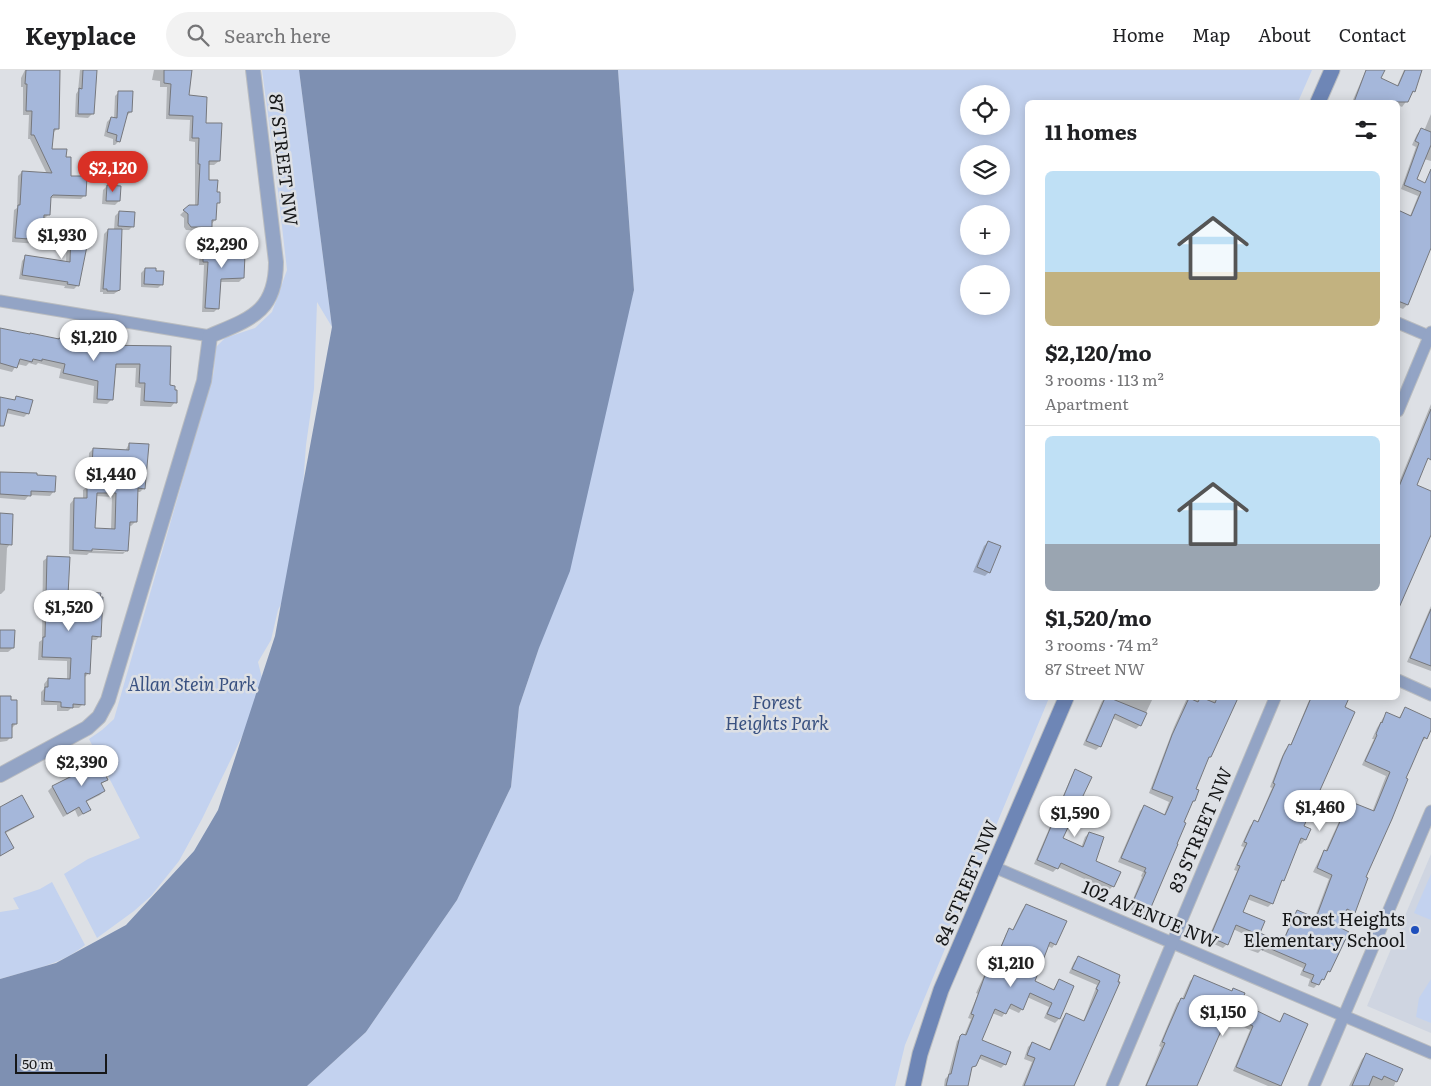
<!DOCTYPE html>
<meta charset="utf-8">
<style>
body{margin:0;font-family:Literata,serif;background:#f2f2f2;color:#202124;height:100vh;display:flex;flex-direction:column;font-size:19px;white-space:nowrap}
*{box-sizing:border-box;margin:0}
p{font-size:16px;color:#757577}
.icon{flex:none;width:28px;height:28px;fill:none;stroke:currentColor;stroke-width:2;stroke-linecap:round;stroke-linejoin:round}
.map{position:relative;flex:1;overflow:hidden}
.details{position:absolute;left:1025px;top:30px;width:375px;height:600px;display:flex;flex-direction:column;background:#fff;border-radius:8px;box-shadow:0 2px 12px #0003}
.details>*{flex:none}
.controls{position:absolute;left:960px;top:15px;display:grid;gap:10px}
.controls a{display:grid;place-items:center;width:50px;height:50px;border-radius:50%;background:#fff;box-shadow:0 2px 12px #0003;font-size:25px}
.scale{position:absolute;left:15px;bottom:12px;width:92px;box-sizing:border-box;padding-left:5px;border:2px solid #161718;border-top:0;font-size:14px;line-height:18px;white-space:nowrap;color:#161718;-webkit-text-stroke:4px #dde0e5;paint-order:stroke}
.price{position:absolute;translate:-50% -42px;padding:0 11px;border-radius:18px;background:#fff;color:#222;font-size:16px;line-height:32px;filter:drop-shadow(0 1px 2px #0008)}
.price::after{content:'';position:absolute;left:50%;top:30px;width:15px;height:11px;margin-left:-8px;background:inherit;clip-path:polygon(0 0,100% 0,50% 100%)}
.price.active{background:#d93025;color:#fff}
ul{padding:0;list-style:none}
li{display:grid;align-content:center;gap:10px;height:265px;padding:0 20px}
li+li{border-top:1px solid #e0e0e0}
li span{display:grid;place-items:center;height:155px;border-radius:8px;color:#555}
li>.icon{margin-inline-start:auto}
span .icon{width:90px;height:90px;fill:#fffc;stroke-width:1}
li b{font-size:21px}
h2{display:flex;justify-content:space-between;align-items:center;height:60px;padding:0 20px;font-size:21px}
header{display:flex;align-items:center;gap:30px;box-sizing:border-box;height:70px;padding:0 25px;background:#fff;border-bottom:1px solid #e0e0e0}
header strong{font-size:24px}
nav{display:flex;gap:28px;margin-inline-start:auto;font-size:18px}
.search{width:350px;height:45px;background:#f2f2f2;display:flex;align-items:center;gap:12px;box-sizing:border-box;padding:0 18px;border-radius:28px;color:#757577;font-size:19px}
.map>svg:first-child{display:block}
</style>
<header>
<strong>Keyplace</strong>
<div class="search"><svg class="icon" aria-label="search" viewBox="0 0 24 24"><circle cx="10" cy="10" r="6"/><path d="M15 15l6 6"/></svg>Search here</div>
<nav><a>Home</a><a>Map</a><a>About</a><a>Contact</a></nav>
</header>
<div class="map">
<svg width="1431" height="1016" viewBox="0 0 1431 1016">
<rect width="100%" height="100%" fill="#dde0e5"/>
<!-- built -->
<path fill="#cfd5e1" d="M 1431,784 L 1431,963 L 1367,936 Z"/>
<!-- green -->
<g fill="#c3d2ef" fill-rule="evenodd">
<path d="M 262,0 L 299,0 L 332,257 L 317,232 L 314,319 L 306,375 L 301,443 L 285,526 L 278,540 L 271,570 L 258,592 L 262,608 L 248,654 L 202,749 L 179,791 L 151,826 L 134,841 L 97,868 L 64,804 L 88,789 L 140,768 L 89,669 L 102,660 L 114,649 L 214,301 L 215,278 L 225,268 L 255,258 L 272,242 L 287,200 L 276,104 Z"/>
<path d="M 618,0 L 1312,0 L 1298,32 L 1028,32 L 1028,628 L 1049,628 L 905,975 L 895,1016 L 307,1016 L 366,962 L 457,830 L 511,717 L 519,637 L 539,578 L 634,220 ZM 969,24 L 1001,24 L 1001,56 L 969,56 ZM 969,84 L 1001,84 L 1001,116 L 969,116 ZM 969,144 L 1001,144 L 1001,176 L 969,176 ZM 969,204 L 1001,204 L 1001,236 L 969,236 Z"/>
<path d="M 1431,804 L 1431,850 L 1414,843 Z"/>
<path d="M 52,812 L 85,875 C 61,895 29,900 0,909 L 0,842 L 19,839 L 13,828 L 40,819 Z"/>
<path d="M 1431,909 L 1431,953 L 1416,947 L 1419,928 Z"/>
</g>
<!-- water -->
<path fill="#7e90b2" d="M 299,0 L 618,0 L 634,220 L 570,501 L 539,578 L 519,637 L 511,717 L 457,830 L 366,962 L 307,1016 L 0,1016 L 0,909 L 56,893 L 126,855 L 194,781 L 218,740 L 275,566 L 332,257 Z"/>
<!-- shadow -->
<g fill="#0003" fill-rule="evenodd">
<path d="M 25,0 L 59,0 L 57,59 L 53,63 L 51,80 L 65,88 L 69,107 L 85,125 L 81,129 L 50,128 L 49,144 L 45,148 L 43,148 L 41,169 L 37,174 L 12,172 L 14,140 L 17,138 L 18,106 L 22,102 L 47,104 L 30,69 L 28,69 L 29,45 L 23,45 L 23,17 L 21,17 L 21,8 Z"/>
<path d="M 80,0 L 96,0 L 92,44 L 88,48 L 75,47 L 76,24 L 78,21 Z"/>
<path d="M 154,0 L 192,0 L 188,26 L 205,54 L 219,91 L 214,95 L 208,95 L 207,111 L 216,123 L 218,132 L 215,135 L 215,150 L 206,161 L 186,160 L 184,157 L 184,148 L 180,145 L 189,136 L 195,136 L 195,72 L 189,71 L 190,50 L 166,49 L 167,17 L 160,17 L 160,11 L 152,10 Z"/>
<path d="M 1366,0 L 1383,0 L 1379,9 L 1397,16 L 1404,0 L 1421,0 L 1414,21 L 1402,37 L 1398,35 L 1398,32 L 1386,30 L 1386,32 L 1352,32 Z"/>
<path d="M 119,22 L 131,42 L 126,46 L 119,71 L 115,75 L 113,75 L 113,69 L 104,66 L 107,52 L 111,48 L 114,49 L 115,26 Z"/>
<path d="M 1431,44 L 1431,91 L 1424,89 L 1415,110 L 1431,116 L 1431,176 L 1407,235 L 1403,239 L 1398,237 L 1398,141 L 1410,146 L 1418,126 L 1401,119 L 1416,77 L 1412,75 L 1417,64 L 1421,60 L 1424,61 Z"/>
<path d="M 107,116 L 119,131 L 115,135 L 102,134 L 103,120 Z"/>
<path d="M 119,142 L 133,156 L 129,160 L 121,160 L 119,220 L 114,224 L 103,224 L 103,222 L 100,222 L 104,164 L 108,160 L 114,160 L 115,146 Z"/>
<path d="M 76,150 L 78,215 L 74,219 L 64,218 L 65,216 L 19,209 L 22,191 L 26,186 L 66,193 L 67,163 Z"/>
<path d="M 223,171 L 237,185 L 243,208 L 239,212 L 219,212 L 218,238 L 214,242 L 202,242 L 204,195 L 199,195 L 200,181 L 204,177 L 219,178 Z"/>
<path d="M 145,199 L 162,214 L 158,218 L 141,217 L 141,203 Z"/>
<path d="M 0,259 L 95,277 L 170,277 L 169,317 L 175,332 L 171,337 L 140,336 L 141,318 L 135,317 L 136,298 L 114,298 L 112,329 L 107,334 L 93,333 L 94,316 L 59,308 L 61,299 L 38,293 L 36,295 L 29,293 L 26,296 L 17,294 L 12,302 L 0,299 Z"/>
<path d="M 17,327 L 28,343 L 24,347 L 6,343 L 0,347 L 0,328 L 13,331 Z"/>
<path d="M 1431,334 L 1431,386 L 1429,385 L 1415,415 L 1431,422 L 1431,462 L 1398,537 L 1398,415 Z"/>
<path d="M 129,374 L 144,418 L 140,422 L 136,422 L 136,451 L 131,456 L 128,455 L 127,480 L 123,484 L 89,483 L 87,485 L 69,484 L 70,434 L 74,429 L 83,430 L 83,420 L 88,416 L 89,383 L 93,379 L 125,381 ZM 95,426 L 112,427 L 111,460 L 94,460 ZM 86,478 L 125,479 L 125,482 L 86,480 Z"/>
<path d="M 0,403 L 54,421 L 50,426 L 29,425 L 25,430 L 0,428 Z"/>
<path d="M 0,445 L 10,474 L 7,478 L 5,520 L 1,524 L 0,524 Z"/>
<path d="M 988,472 L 989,502 L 985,506 L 973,502 L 984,476 Z"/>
<path d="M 48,487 L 67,527 L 85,528 L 90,523 L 100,566 L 96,570 L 90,570 L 89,603 L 85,607 L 83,634 L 79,638 L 71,638 L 68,641 L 57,641 L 57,635 L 41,635 L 41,622 L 44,619 L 44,614 L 48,609 L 67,610 L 67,591 L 38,590 L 39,572 L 42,570 L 43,491 Z"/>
<path d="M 1431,536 L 1431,601 L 1407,592 Z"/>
<path d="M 0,561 L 13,578 L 8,582 L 0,582 Z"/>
<path d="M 0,628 L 10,631 L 16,654 L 12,658 L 11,667 L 7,671 L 0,672 Z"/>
<path d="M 1106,628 L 1153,628 L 1140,655 L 1136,659 L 1112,648 L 1100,676 L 1096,680 L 1083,675 L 1102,631 Z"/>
<path d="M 1187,628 L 1236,628 L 1224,658 L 1210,687 L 1206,690 L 1194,719 L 1194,731 L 1190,735 L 1182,753 L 1148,841 L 1144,845 L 1129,839 L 1142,807 L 1141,806 L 1143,802 L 1118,792 L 1140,741 L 1144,737 L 1164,745 L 1169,732 L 1149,723 L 1174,657 Z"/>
<path d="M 1310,628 L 1348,628 L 1303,756 L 1310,759 L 1305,770 L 1301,774 L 1298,773 L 1272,833 L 1268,837 L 1247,829 L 1242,843 L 1258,864 L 1279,873 L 1284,868 L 1293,846 L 1297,842 L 1314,849 L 1329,809 L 1313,802 L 1321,786 L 1325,782 L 1346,736 L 1350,732 L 1372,742 L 1386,706 L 1362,695 L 1374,669 L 1372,669 L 1377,658 L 1383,648 L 1387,644 L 1398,649 L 1405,639 L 1431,650 L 1431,657 L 1426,668 L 1422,672 L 1421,671 L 1364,807 L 1354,842 L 1350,846 L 1344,843 L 1338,858 L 1329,901 L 1314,918 L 1308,916 L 1310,909 L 1300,905 L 1303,898 L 1261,880 L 1258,883 L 1247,879 L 1252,868 L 1233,859 L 1227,874 L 1223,878 L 1207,871 L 1237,801 L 1234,800 L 1244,777 L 1241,776 L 1250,756 L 1254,752 L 1257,753 L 1272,718 L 1270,717 L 1280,691 L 1285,680 L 1290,676 Z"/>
<path d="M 82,695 L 107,710 L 100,715 L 104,721 L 100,725 L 86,732 L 90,739 L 85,743 L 78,747 L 75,740 L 63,747 L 48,721 L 52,717 L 79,702 L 77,699 Z"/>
<path d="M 1076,701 L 1061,769 L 1081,778 L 1085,767 L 1089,763 L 1094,791 L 1113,816 L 1109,820 L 1058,797 L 1053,802 L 1034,794 L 1072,705 Z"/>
<path d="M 0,739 L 32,747 L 28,751 L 4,764 L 12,778 L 9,781 L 9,779 L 0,784 Z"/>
<path d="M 1026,836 L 1055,874 L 1052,878 L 1048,876 L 1033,912 L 1052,921 L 1059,911 L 1073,916 L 1059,949 L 1055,953 L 1044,948 L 1049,937 L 1027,927 L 1022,939 L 1019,943 L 1008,938 L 1002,947 L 992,943 L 981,971 L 1005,994 L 1001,998 L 978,988 L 970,1000 L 968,1016 L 944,1016 L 945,1009 L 948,1006 L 957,971 L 962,966 L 964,966 L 971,949 L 968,948 L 978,924 L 976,923 L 992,888 L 997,885 L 1006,864 L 1010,860 L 1012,861 L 1022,840 Z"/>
<path d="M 1078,888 L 1119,906 L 1074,1016 L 1022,1016 L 1032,992 L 1024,989 L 1028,977 L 1032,973 L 1049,980 L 1062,949 L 1066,945 L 1083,952 L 1097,915 L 1069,903 L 1074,892 Z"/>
<path d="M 1194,907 L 1231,922 L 1233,919 L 1239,934 L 1279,952 L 1284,945 L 1307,955 L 1280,1016 L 1268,1016 L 1233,1001 L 1250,960 L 1228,950 L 1223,962 L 1219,966 L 1217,965 L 1196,1016 L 1145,1016 L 1161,977 L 1159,976 L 1177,933 L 1182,929 L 1190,911 Z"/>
<path d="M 1366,985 L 1401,999 L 1394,1016 L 1349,1016 L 1362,989 Z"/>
</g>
<!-- building -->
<g fill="#a5b7da" stroke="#76787d" fill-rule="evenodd">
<path d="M 26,0 L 60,0 L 59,59 L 54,59 L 52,79 L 67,79 L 66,87 L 71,87 L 71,106 L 87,106 L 86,126 L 53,125 L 51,127 L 50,145 L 44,145 L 43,170 L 15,168 L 18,135 L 20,135 L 22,101 L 52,103 L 34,65 L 31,65 L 32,41 L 26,41 L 27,14 L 25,14 Z"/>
<path d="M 83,0 L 97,0 L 94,44 L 78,44 L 79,18 L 82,19 Z"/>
<path d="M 164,0 L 192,0 L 189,25 L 207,27 L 206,53 L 222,53 L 220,91 L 209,91 L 209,110 L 218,110 L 217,122 L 220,122 L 220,133 L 217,133 L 216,150 L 212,150 L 212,157 L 191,157 L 188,153 L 188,144 L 183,140 L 189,135 L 198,135 L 200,94 L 198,94 L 199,68 L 192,68 L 193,46 L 169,45 L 171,14 L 164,13 Z"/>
<path d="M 1366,0 L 1385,0 L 1381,8 L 1398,16 L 1405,0 L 1422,0 L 1415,22 L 1413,21 L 1408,32 L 1354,32 Z"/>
<path d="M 118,21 L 133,21 L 132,42 L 128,42 L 120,72 L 116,71 L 117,65 L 107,62 L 111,47 L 117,48 Z"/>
<path d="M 1421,58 L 1431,62 L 1431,75 L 1417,109 L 1425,113 L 1431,99 L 1431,178 L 1408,235 L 1398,231 L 1398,140 L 1411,146 L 1421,122 L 1404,115 L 1419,73 L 1415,71 Z"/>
<path d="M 107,115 L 121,116 L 120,131 L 106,131 Z"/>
<path d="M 119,141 L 135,142 L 134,157 L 118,156 Z"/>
<path d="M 75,149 L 86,150 L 86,158 L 87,158 L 87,176 L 79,216 L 67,214 L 68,212 L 22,205 L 25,185 L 70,192 L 71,158 L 72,154 L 75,155 Z"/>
<path d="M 108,159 L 122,159 L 120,220 L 117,221 L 107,221 L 107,219 L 103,219 Z"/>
<path d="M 222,170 L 239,171 L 238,184 L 245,184 L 244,208 L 221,209 L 219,239 L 205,238 L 208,192 L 203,192 L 203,176 L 222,177 Z"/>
<path d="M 145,198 L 156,198 L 156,201 L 164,201 L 163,215 L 144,214 Z"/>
<path d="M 0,258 L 30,264 L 30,263 L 59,269 L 59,268 L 75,272 L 76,269 L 95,275 L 171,276 L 170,315 L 175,316 L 175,320 L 177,320 L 177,333 L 144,331 L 145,313 L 139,313 L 140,294 L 116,294 L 113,330 L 97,329 L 98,311 L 63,303 L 65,294 L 42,289 L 42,291 L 33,289 L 32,292 L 20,289 L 17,298 L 0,293 Z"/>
<path d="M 16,326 L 33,330 L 29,344 L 8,339 L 4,356 L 0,356 L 0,327 L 15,330 Z"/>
<path d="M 1431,339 L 1431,390 L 1428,388 L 1417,415 L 1431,421 L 1431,465 L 1398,540 L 1398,419 Z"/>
<path d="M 129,373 L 149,374 L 145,419 L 138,418 L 137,452 L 130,452 L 128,481 L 92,479 L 92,481 L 73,480 L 74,428 L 87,428 L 87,415 L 91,415 L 93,378 L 129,380 ZM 97,423 L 116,423 L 115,459 L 95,458 Z"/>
<path d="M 0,402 L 37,403 L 37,405 L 56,406 L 55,422 L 31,421 L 31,426 L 0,424 Z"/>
<path d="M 0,443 L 13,444 L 12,475 L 0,474 Z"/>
<path d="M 988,471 L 1001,476 L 990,503 L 977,497 Z"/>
<path d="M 47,486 L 70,487 L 68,525 L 89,527 L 89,522 L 101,523 L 100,527 L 103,527 L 101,567 L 92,566 L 90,604 L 85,603 L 85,635 L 73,634 L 73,638 L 61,637 L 61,632 L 44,631 L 45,617 L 48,617 L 48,608 L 70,609 L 71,588 L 42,587 L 43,567 L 45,567 Z"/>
<path d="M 1431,539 L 1431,596 L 1410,588 Z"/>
<path d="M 0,560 L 15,560 L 14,578 L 0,578 Z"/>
<path d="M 0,626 L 11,626 L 11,630 L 17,630 L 17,654 L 12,654 L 12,668 L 0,668 Z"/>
<path d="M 1105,628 L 1110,628 L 1147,643 L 1141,656 L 1115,644 L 1101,677 L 1086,671 Z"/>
<path d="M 1189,628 L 1198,632 L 1200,628 L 1203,628 L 1215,633 L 1217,628 L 1238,628 L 1211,687 L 1209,687 L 1196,719 L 1199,720 L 1195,731 L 1193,731 L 1184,752 L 1186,753 L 1177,774 L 1178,774 L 1149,842 L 1132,834 L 1146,802 L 1144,802 L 1146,798 L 1121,788 L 1144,735 L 1165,745 L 1173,727 L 1152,719 L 1172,665 Z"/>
<path d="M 1311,628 L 1349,628 L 1345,637 L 1355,642 L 1304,756 L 1311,759 L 1306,770 L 1301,768 L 1284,811 L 1282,810 L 1273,834 L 1250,825 L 1243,842 L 1265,851 L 1260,863 L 1281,872 L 1283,866 L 1285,867 L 1297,840 L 1316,848 L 1332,805 L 1317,798 L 1324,780 L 1327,781 L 1349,731 L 1374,741 L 1390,702 L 1365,691 L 1377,665 L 1376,664 L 1381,652 L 1382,653 L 1386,642 L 1400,648 L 1405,637 L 1431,649 L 1431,660 L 1427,669 L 1424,667 L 1411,697 L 1406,708 L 1408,709 L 1392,749 L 1366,807 L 1368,808 L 1355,843 L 1347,839 L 1339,857 L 1349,862 L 1330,902 L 1328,901 L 1324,910 L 1322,909 L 1319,915 L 1311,912 L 1314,905 L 1303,901 L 1306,894 L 1264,876 L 1263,880 L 1251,875 L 1255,863 L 1236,855 L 1228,875 L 1210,867 L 1240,796 L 1237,795 L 1247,773 L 1244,772 L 1254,750 L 1258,752 L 1275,714 L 1273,713 L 1283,686 L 1289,674 L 1291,675 Z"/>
<path d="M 96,686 L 108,710 L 101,713 L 105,721 L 86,731 L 91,740 L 83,744 L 79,737 L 67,744 L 52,716 L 84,700 L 81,694 Z"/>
<path d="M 1075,699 L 1092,707 L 1063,768 L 1083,777 L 1089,762 L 1104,767 L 1096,791 L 1121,802 L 1114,817 L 1061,793 L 1058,799 L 1037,790 Z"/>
<path d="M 22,725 L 34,747 L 5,762 L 14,778 L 0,786 L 0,737 Z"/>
<path d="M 1026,834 L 1067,851 L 1056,875 L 1050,872 L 1035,911 L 1054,920 L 1059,909 L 1074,916 L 1060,949 L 1047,944 L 1052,933 L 1030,923 L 1023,940 L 1011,934 L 1006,944 L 995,939 L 982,970 L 1011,982 L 1006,995 L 981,985 L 976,996 L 972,997 L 968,1016 L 946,1016 L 949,1004 L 951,1004 L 960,966 L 962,964 L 966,965 L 974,945 L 971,944 L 984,908 L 995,883 L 998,884 L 1009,858 L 1013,860 Z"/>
<path d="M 1078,886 L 1120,905 L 1118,912 L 1120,912 L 1074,1016 L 1024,1016 L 1035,988 L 1027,985 L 1032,972 L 1050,980 L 1066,943 L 1084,951 L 1098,920 L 1096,919 L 1100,911 L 1072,899 Z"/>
<path d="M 1194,905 L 1232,921 L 1233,918 L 1245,923 L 1241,933 L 1280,952 L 1284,943 L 1308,954 L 1281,1016 L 1236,997 L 1253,956 L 1232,946 L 1224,963 L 1221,961 L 1197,1016 L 1146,1016 L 1165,973 L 1162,972 L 1167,960 L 1181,928 L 1184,929 Z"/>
<path d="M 1366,983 L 1403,999 L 1397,1012 L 1384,1006 L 1382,1010 L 1373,1006 L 1369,1016 L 1352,1016 Z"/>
</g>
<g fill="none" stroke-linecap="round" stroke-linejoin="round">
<!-- minor casing -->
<g stroke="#b9bcc0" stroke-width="13">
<g id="minor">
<path d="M 0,231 L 210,266"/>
<path d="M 1398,253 L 1431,267"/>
<path d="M 1398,341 L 1431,262"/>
<path d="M 1398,610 L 1431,625"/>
<path d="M 994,797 L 1431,983"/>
<path d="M 1112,1016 L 1275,628"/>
<path d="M 1314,1016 L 1431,741"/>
</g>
</g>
<!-- tertiary casing -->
<g stroke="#b9bcc0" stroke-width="16">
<path id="tertiary" d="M 0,705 L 87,658 L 99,647 L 108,630 L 204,311 L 210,266 C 250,249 276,242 276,192 L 253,0"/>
</g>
<!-- secondary casing -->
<g stroke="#b9bcc0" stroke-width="17">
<g id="secondary">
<path d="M 1318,32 L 1332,0"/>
<path d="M 913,1016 L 920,984 L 941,920 L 1066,628"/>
</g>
</g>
<!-- minor -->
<use href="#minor" stroke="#93a4c5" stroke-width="11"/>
<!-- tertiary -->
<use href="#tertiary" stroke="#93a4c5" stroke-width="14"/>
<!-- secondary -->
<use href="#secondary" stroke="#6e86b6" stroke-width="15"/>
</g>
<!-- markers -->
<circle fill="#1f4fbc" stroke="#dde0e5" stroke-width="2" cx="1415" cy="860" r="5"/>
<g text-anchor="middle" stroke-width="5" stroke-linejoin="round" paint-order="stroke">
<!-- street labels -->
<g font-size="18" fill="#161718" stroke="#dde0e5">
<text transform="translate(283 90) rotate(83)" y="6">87 STREET NW</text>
<text transform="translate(1201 760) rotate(-67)" y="6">83 STREET NW</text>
<text transform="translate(967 813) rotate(-67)" y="6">84 STREET NW</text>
<text transform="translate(1150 845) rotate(23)" y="6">102 AVENUE NW</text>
</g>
<!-- park labels -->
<g font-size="18" font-style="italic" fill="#395181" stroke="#dde0e5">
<text x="192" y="621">Allan Stein Park</text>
<text x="777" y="639">Forest<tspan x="777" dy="21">Heights Park</tspan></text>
</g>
<!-- poi labels -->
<g font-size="18" fill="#161718" stroke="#dde0e5" text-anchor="end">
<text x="1405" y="856">Forest Heights<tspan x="1405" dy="21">Elementary School</tspan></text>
</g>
</g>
</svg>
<div class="controls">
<a><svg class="icon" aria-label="locate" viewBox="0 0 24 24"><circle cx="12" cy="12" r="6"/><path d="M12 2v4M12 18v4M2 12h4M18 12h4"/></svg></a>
<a><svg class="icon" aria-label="layers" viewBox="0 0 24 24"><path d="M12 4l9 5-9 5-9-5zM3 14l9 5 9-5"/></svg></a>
<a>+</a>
<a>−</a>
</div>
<div class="scale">50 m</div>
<b class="price active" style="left:113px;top:123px">$2,120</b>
<b class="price" style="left:62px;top:190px">$1,930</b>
<b class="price" style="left:222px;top:199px">$2,290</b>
<b class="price" style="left:94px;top:292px">$1,210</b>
<b class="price" style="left:111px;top:429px">$1,440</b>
<b class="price" style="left:69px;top:562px">$1,520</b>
<b class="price" style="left:82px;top:717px">$2,390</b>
<b class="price" style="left:1320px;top:762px">$1,460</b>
<b class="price" style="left:1075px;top:768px">$1,590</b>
<b class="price" style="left:1011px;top:918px">$1,210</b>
<b class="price" style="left:1223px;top:967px">$1,150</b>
<section class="details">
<h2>11 homes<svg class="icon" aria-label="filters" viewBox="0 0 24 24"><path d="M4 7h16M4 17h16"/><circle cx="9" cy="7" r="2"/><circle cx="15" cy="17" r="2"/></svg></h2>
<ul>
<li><span style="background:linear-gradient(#bfe0f5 65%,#c2b280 0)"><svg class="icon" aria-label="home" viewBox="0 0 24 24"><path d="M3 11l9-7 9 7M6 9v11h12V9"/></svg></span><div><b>$2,120/mo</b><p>3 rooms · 113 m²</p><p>Apartment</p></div></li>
<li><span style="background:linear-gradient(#bfe0f5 70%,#9aa5b1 0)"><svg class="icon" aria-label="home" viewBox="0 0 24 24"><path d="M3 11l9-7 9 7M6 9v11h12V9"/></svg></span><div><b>$1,520/mo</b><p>3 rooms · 74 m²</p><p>87 Street NW</p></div></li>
</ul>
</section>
</div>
